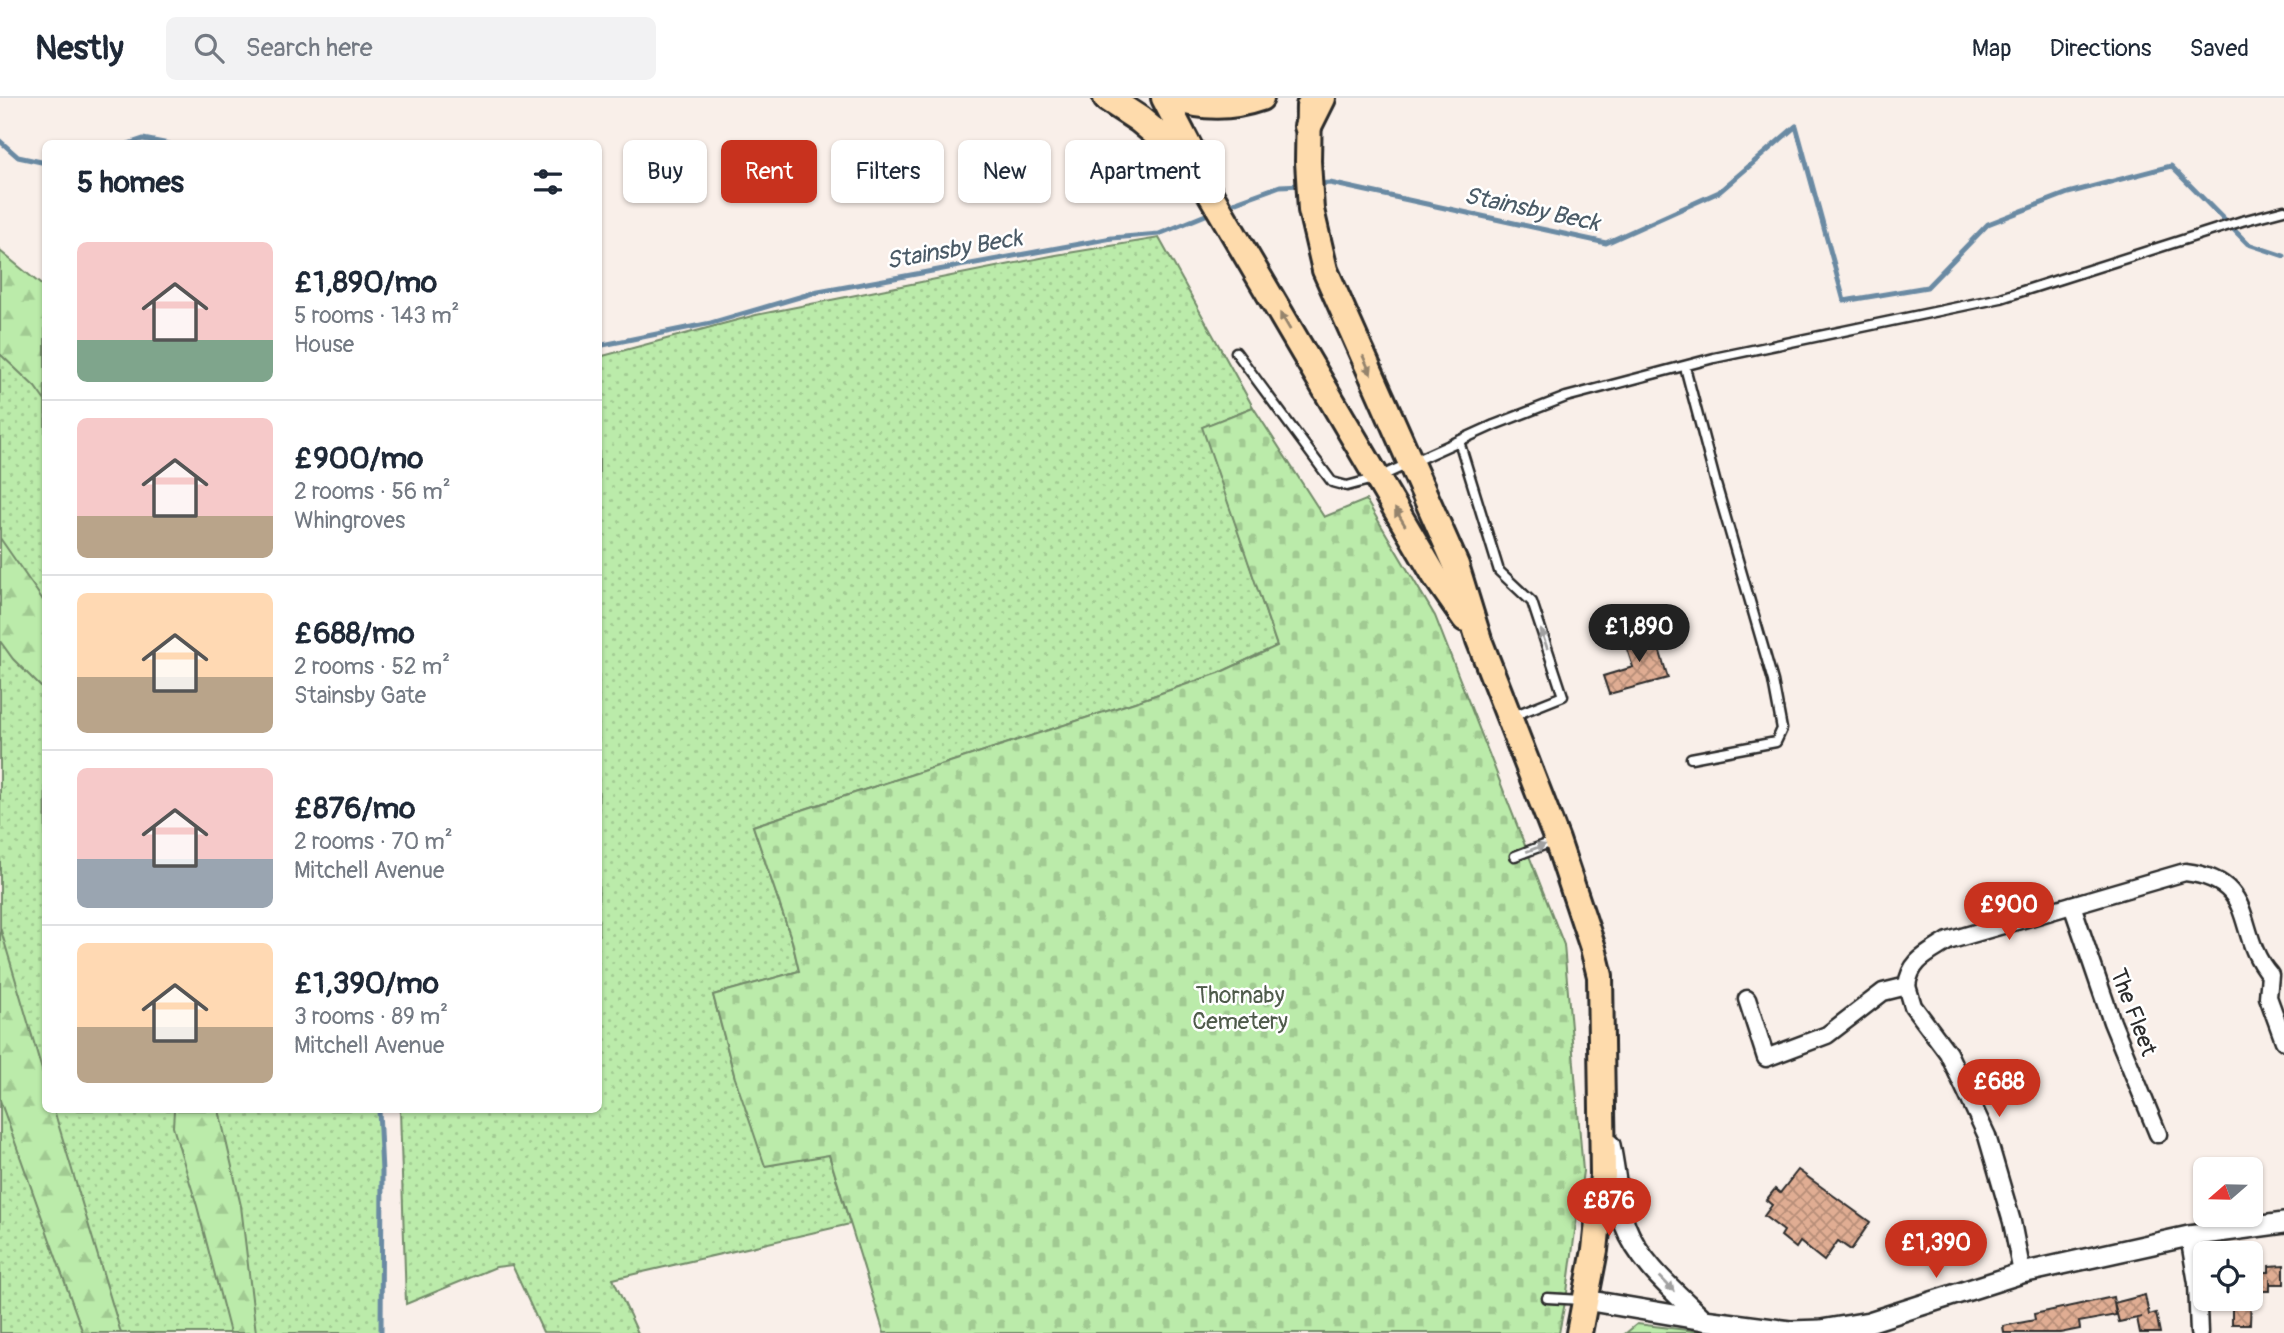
<!DOCTYPE html>
<meta charset="utf-8">
<style>
body{margin:0;font-family:Pangolin,sans-serif;background:#f2f2f3;color:#1f2937;height:100vh;display:flex;flex-direction:column;font-size:26px;white-space:nowrap}
*{box-sizing:border-box;margin:0}
p{font-size:23px;color:#747a83}
.icon{flex:none;width:38px;height:38px;fill:none;stroke:currentColor;stroke-width:2;stroke-linecap:round;stroke-linejoin:round}
.map{position:relative;flex:1;overflow:hidden}
.panel{position:absolute;left:42px;top:42px;width:560px;height:973px;display:flex;flex-direction:column;background:#fff;border-radius:10px;box-shadow:0 2px 5px #0004}
.panel>*{flex:none}
.banner{position:absolute;left:623px;top:42px;width:665px;height:63px;display:flex;gap:14px}
.needle{width:46px;rotate:250deg}
.controls{position:absolute;left:2193px;top:1059px;display:grid;gap:14px}
.controls a{display:grid;place-items:center;width:70px;height:70px;border-radius:10px;background:#fff;box-shadow:0 2px 5px #0004;font-size:35px}
.price{position:absolute;translate:-50% -60px;padding:0 16px;border-radius:24px;background:#c8321e;color:#fff;font-size:23px;line-height:46px;filter:drop-shadow(0 2px 4px #0008)}
.price::after{content:'';position:absolute;left:50%;top:42px;width:21px;height:16px;margin-left:-10px;background:inherit;clip-path:polygon(0 0,100% 0,50% 100%)}
.price.current{background:#222;color:#fff}
ul{padding:0;list-style:none}
li{display:flex;align-items:center;gap:21px;height:175px;padding:0 35px}
li+li{border-top:2px solid #e0e1e3}
li span{display:grid;place-items:center;flex:none;width:196px;height:140px;border-radius:10px;color:#555}
li>.icon{margin-inline-start:auto}
span .icon{width:84px;height:84px;fill:#fffc;stroke-width:1}
li b{font-size:30px}
h2{display:flex;justify-content:space-between;align-items:center;height:84px;padding:0 35px;font-size:30px}
.pill{padding:0 24px;border-radius:10px;background:#fff;box-shadow:0 2px 5px #0004;font-size:24px;line-height:63px}
.pill.current{background:#c8321e;color:#fff}
header{display:flex;align-items:center;gap:42px;box-sizing:border-box;height:98px;padding:0 35px;background:#fff;border-bottom:2px solid #e0e1e3}
header strong{font-size:33px}
nav{display:flex;gap:38px;margin-inline-start:auto;font-size:24px}
.search{width:490px;height:63px;background:#f2f2f3;display:flex;align-items:center;gap:18px;box-sizing:border-box;padding:0 24px;border-radius:10px;color:#747a83;font-size:26px}
.map>svg:first-child{display:block}
</style>
<header>
<strong>Nestly</strong>
<div class="search"><svg class="icon" aria-label="search" viewBox="0 0 24 24"><circle cx="10" cy="10" r="6"/><path d="M15 15l6 6"/></svg>Search here</div>
<nav><a>Map</a><a>Directions</a><a>Saved</a></nav>
</header>
<div class="map">
<svg width="2284" height="1235" viewBox="0 0 2284 1235">
<defs>
<pattern id="grass-dots" width="8" height="8" patternUnits="userSpaceOnUse" patternTransform="scale(1.75)"><rect width="8" height="8" fill="#bbebaa"/><path d="M2 2h.1M6 6h.1" fill="none" stroke="#a1ca92" stroke-width="1.8" stroke-linecap="round"/></pattern>
<pattern id="forest-firs" width="22" height="20" patternUnits="userSpaceOnUse" patternTransform="scale(1.75)"><rect width="22" height="20" fill="#bbebaa"/><path d="M5 1l3.5 6h-7zM16 11l3.5 6h-7z" fill="#a1ca92"/></pattern>
<pattern id="cemetery-stones" width="16" height="16" patternUnits="userSpaceOnUse" patternTransform="scale(1.75)"><rect width="16" height="16" fill="#bbebaa"/><path d="M2 7V4a2 2 0 0 1 4 0v3zM10 15v-3a2 2 0 0 1 4 0v3z" fill="#a1ca92"/></pattern>
<pattern id="building-cross-hatch" width="8" height="8" patternUnits="userSpaceOnUse" patternTransform="scale(1.75)"><rect width="8" height="8" fill="#e0ad93"/><path d="M0 0l8 8M0 8l8-8" fill="none" stroke="#b68d78"/></pattern>
</defs>
<rect width="100%" height="100%" fill="#f9efe9"/>
<filter id="ink" filterUnits="userSpaceOnUse"><feTurbulence type="fractalNoise" baseFrequency=".0143" numOctaves="2"/><feDisplacementMap in="SourceGraphic" scale="14" xChannelSelector="R" yChannelSelector="G"/><feConvolveMatrix kernelMatrix="1 2 1 2 8 2 1 2 1" color-interpolation-filters="sRGB"/></filter>
<g filter="url(#ink)">
<!-- grass -->
<g fill="url(#grass-dots)" stroke="#738b6a" stroke-width="2">
<path d="M 1159,140 L 1253,309 L 1203,329 L 1277,548 L 1219,575 L 1141,602 L 753,728 L 792,843 L 799,873 L 713,897 L 735,980 L 829,1057 L 850,1126 L 613,1181 L 638,1235 L 543,1234 L 512,1167 L 496,1169 L 406,1206 L 400,1012 L 598,1012 L 599,259 L 756,217 L 1056,157 Z"/>
<path d="M 0,186 L 45,220 L 46,1012 L 379,1012 L 382,1074 L 381,1235 L 0,1235 Z"/>
</g>
<!-- forest -->
<g fill="url(#forest-firs)" stroke="#738b6a" stroke-width="2">
<path d="M 0,153 L 45,190 L 45,303 L 35,289 L 0,256 Z"/>
<path d="M 0,440 L 45,505 L 45,593 L 13,561 L 0,543 Z"/>
<path d="M 0,829 L 45,982 L 46,1012 L 54,1012 L 121,1235 L 83,1235 L 0,1002 Z"/>
<path d="M 174,1012 L 219,1012 L 241,1108 L 256,1235 L 230,1235 L 197,1108 L 173,1029 Z"/>
</g>
<!-- cemetery -->
<path fill="url(#cemetery-stones)" stroke="#738b6a" stroke-width="2" d="M 1253,309 L 1324,419 L 1366,402 L 1435,518 L 1564,847 L 1583,1073 L 1567,1194 L 1559,1235 L 884,1235 L 829,1057 L 765,1068 L 735,980 L 713,897 L 799,873 L 792,843 L 753,728 L 1141,602 L 1219,575 L 1277,548 L 1202,329 Z"/>
<!-- green -->
<path fill="#bbebaa" stroke="#738b6a" stroke-width="2" d="M 1637,1226 L 1712,1235 L 1626,1235 Z"/>
<g fill="none" stroke-linecap="round" stroke-linejoin="round">
<!-- stream -->
<g stroke="#6b8aa3" stroke-width="5">
<path d="M 0,43 L 18,59 L 46,65"/>
<path d="M 128,46 L 143,41 L 169,46"/>
<path d="M 1316,86 L 1330,85 L 1606,145 L 1719,94 L 1796,28 L 1844,203 L 1927,189 L 1988,126 L 2068,95 L 2171,68 L 2248,146 L 2284,158"/>
<path d="M 1225,108 L 1280,88 L 1302,87"/>
<path d="M 598,248 L 711,225 L 813,195 L 1112,140 L 1159,136 L 1213,114"/>
<path d="M 379,1012 L 382,1074 L 381,1235"/>
</g>
</g>
<!-- building -->
<g fill="url(#building-cross-hatch)" stroke="#2b2b2b" stroke-width="2">
<path d="M 1653,531 L 1668,580 L 1609,596 L 1603,578 L 1633,569 L 1624,542 Z"/>
<path d="M 1798,1072 L 1870,1124 L 1851,1152 L 1838,1143 L 1824,1163 L 1800,1144 L 1796,1150 L 1781,1138 L 1784,1133 L 1764,1118 L 1772,1107 L 1766,1102 L 1775,1091 L 1780,1095 Z"/>
<path d="M 2284,1167 L 2284,1186 L 2270,1186 L 2270,1180 L 2270,1193 L 2250,1193 L 2250,1174 L 2269,1174 L 2269,1168 Z"/>
<path d="M 2145,1197 L 2149,1217 L 2156,1215 L 2160,1235 L 2140,1235 L 2137,1220 L 2142,1219 L 2119,1224 L 2114,1205 Z"/>
<path d="M 2113,1199 L 2116,1217 L 2079,1224 L 2080,1231 L 2060,1235 L 2004,1235 L 2003,1228 L 2035,1222 L 2034,1216 Z"/>
<path d="M 2232,1200 L 2251,1200 L 2250,1226 L 2232,1226 Z"/>
</g>
<g fill="none" stroke-linecap="round" stroke-linejoin="round">
<!-- service casing -->
<g stroke="#2b2b2b" stroke-width="13">
<g id="service">
<path d="M 1236,254 L 1332,384 L 1347,388 L 1377,380 L 1494,327 L 1566,299 L 1714,260 L 2001,200 L 2242,123 L 2284,112"/>
<path d="M 1685,269 L 1716,386 L 1773,583 L 1782,631 L 1776,644 L 1691,660"/>
<path d="M 1459,343 L 1499,473 L 1532,504 L 1563,598 L 1513,618"/>
<path d="M 1515,758 L 1555,743"/>
<path d="M 1547,1200 L 1582,1202"/>
</g>
</g>
<!-- minor casing -->
<g stroke="#2b2b2b" stroke-width="21">
<g id="minor">
<path d="M 2072,807 L 2112,924 L 2158,1036"/>
<path d="M 1907,888 L 1913,908 L 1948,955 L 1987,1038 L 2012,1124 L 2022,1175"/>
<path d="M 1747,901 L 1766,960 L 1827,937 L 1883,894 L 1907,888 C 1910,862 1928,856 1948,843 L 2185,774 C 2260,783 2233,835 2270,877 L 2268,899 L 2284,943"/>
<path d="M 2189,1138 L 2197,1185 L 2199,1235"/>
</g>
</g>
<!-- tertiary casing -->
<g stroke="#2b2b2b" stroke-width="24">
<g id="tertiary">
<path d="M 1610,1047 C 1615,1070 1618,1106 1625,1127 C 1639,1165 1675,1194 1704,1222"/>
<path d="M 1585,1202 L 1704,1222 L 1790,1233 L 1821,1232 L 1869,1224 L 2022,1175 L 2189,1138 L 2284,1125"/>
</g>
</g>
<!-- primary casing -->
<g stroke="#2b2b2b" stroke-width="30">
<g id="primary">
<path d="M 1164,0 L 1193,56 L 1205,87 L 1435,478 L 1465,521"/>
<path d="M 1174,0 C 1204,11 1232,10 1261,0"/>
<path d="M 1309,8 L 1308,63 L 1311,112 L 1325,172 L 1456,467 L 1479,542 L 1557,742 L 1593,850 L 1600,878 L 1603,1077 L 1595,1152 L 1579,1235"/>
</g>
</g>
<!-- trunk casing -->
<g stroke="#2b2b2b" stroke-width="32">
<g id="trunk">
<path d="M 1107,0 L 1139,21 L 1169,46 L 1205,87"/>
<path d="M 1308,28 L 1322,0"/>
</g>
</g>
<!-- service -->
<use href="#service" stroke="#fff" stroke-width="8"/>
<!-- minor -->
<use href="#minor" stroke="#fff" stroke-width="16"/>
<!-- tertiary -->
<use href="#tertiary" stroke="#fff" stroke-width="19"/>
<!-- primary -->
<use href="#primary" stroke="#fedbac" stroke-width="24"/>
<!-- trunk -->
<use href="#trunk" stroke="#fedbac" stroke-width="26"/>
</g>
<!-- one-way arrows -->
<defs><path id="oneway-solid" d="M-6-.8H1V-3.2L6.5 0L1 3.2V.8H-6Z" transform="scale(1.75)"/></defs>
<g fill="#94836c">
<use href="#oneway-solid" transform="translate(1285 223) rotate(-120)"/>
<use href="#oneway-solid" transform="translate(1367 267) rotate(66)"/>
<use href="#oneway-solid" transform="translate(1400 419) rotate(-121)"/>
</g>
<g fill="#a0a0a0">
<use href="#oneway-solid" transform="translate(1544 541) rotate(-109)"/>
<use href="#oneway-solid" transform="translate(1536 750) rotate(-21)"/>
<use href="#oneway-solid" transform="translate(1667 1186) rotate(46)"/>
</g>
</g>
<g text-anchor="middle" stroke-width="5" stroke-linejoin="round" paint-order="stroke">
<!-- park labels -->
<g font-size="23" fill="#4f5b4b" stroke="#fff">
<text x="1240" y="905">Thornaby<tspan x="1240" dy="26">Cemetery</tspan></text>
</g>
<!-- street labels -->
<g font-size="23" fill="#2b2b2b" stroke="#fff">
<text transform="translate(2134 914) rotate(69)" y="8">The Fleet</text>
</g>
<!-- water labels -->
<g font-size="24" font-style="italic" fill="#4b5b67" stroke="#fff">
<text transform="translate(1532 111) rotate(12)" y="8">Stainsby Beck</text>
<text transform="translate(954 151) rotate(-10)" y="8">Stainsby Beck</text>
</g>
</g>
</svg>
<div class="controls">
<a><svg class="needle" viewBox="-14 -14 28 28"><path d="M0-13l5 13h-10z" fill="#e53935"/><path d="M0 13l5-13h-10z" fill="#747a83"/></svg></a>
<a><svg class="icon" aria-label="locate" viewBox="0 0 24 24"><circle cx="12" cy="12" r="6"/><path d="M12 2v4M12 18v4M2 12h4M18 12h4"/></svg></a>
</div>
<b class="price current" style="left:1639px;top:566px">£1,890</b>
<b class="price" style="left:2009px;top:844px">£900</b>
<b class="price" style="left:1999px;top:1021px">£688</b>
<b class="price" style="left:1609px;top:1140px">£876</b>
<b class="price" style="left:1936px;top:1182px">£1,390</b>
<div class="banner">
<a class="pill">Buy</a>
<a class="pill current">Rent</a>
<a class="pill">Filters</a>
<a class="pill">New</a>
<a class="pill">Apartment</a>
</div>
<section class="panel">
<h2>5 homes<svg class="icon" aria-label="filters" viewBox="0 0 24 24"><path d="M4 7h16M4 17h16"/><circle cx="9" cy="7" r="2"/><circle cx="15" cy="17" r="2"/></svg></h2>
<ul>
<li><span style="background:linear-gradient(#f6c9c9 70%,#7fa58c 0)"><svg class="icon" aria-label="home" viewBox="0 0 24 24"><path d="M3 11l9-7 9 7M6 9v11h12V9"/></svg></span><div><b>£1,890/mo</b><p>5 rooms · 143 m²</p><p>House</p></div></li>
<li><span style="background:linear-gradient(#f6c9c9 70%,#b9a48a 0)"><svg class="icon" aria-label="home" viewBox="0 0 24 24"><path d="M3 11l9-7 9 7M6 9v11h12V9"/></svg></span><div><b>£900/mo</b><p>2 rooms · 56 m²</p><p>Whingroves</p></div></li>
<li><span style="background:linear-gradient(#ffd9b3 60%,#b9a48a 0)"><svg class="icon" aria-label="home" viewBox="0 0 24 24"><path d="M3 11l9-7 9 7M6 9v11h12V9"/></svg></span><div><b>£688/mo</b><p>2 rooms · 52 m²</p><p>Stainsby Gate</p></div></li>
<li><span style="background:linear-gradient(#f6c9c9 65%,#9aa5b1 0)"><svg class="icon" aria-label="home" viewBox="0 0 24 24"><path d="M3 11l9-7 9 7M6 9v11h12V9"/></svg></span><div><b>£876/mo</b><p>2 rooms · 70 m²</p><p>Mitchell Avenue</p></div></li>
<li><span style="background:linear-gradient(#ffd9b3 60%,#b9a48a 0)"><svg class="icon" aria-label="home" viewBox="0 0 24 24"><path d="M3 11l9-7 9 7M6 9v11h12V9"/></svg></span><div><b>£1,390/mo</b><p>3 rooms · 89 m²</p><p>Mitchell Avenue</p></div></li>
</ul>
</section>
</div>
